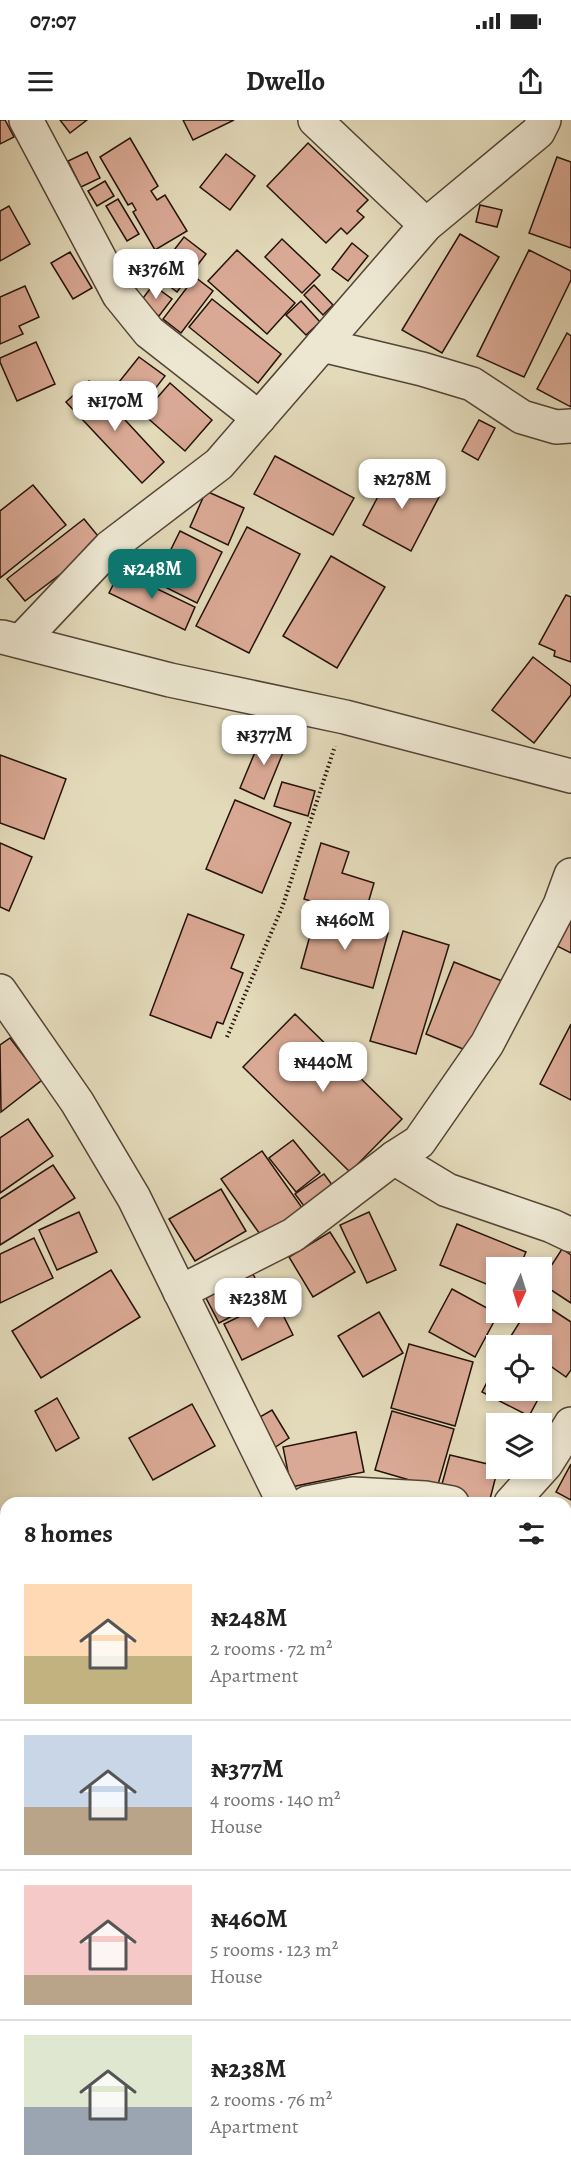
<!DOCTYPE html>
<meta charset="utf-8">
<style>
body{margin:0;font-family:Alegreya,serif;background:#f2f2f2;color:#222;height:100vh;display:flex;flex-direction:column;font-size:22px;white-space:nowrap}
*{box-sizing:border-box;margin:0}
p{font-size:20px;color:#767676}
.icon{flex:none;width:33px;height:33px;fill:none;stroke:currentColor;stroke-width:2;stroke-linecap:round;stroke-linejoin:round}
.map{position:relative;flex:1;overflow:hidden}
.sheet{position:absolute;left:0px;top:1377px;width:572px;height:686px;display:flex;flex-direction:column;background:#fff;border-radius:18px 18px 0 0;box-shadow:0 3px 9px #0003}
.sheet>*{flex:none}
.needle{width:39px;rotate:184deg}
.fabs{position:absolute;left:486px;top:1137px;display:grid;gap:12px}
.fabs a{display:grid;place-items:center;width:66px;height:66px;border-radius:0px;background:#fff;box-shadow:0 3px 9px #0003;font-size:30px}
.price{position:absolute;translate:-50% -51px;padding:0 14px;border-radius:12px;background:#fff;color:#222;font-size:20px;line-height:39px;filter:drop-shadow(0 2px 3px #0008)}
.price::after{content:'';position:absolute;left:50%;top:36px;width:18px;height:14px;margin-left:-9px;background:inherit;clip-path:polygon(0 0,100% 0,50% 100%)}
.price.active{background:#0f766e;color:#fff}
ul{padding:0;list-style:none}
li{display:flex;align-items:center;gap:18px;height:150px;padding:0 24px}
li+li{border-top:2px solid #e0e0e0}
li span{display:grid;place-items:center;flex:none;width:168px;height:120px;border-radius:0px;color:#555}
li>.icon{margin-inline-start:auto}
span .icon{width:72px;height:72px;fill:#fffc;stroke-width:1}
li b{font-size:26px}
h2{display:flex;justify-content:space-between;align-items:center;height:72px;padding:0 24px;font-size:26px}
.status{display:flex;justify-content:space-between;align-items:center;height:42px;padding:0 30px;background:#fff;direction:ltr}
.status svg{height:16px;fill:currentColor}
header{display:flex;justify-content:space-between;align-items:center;height:78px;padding:0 24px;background:#fff;font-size:27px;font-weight:700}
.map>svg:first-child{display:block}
</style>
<div class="status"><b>07:07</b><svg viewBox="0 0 49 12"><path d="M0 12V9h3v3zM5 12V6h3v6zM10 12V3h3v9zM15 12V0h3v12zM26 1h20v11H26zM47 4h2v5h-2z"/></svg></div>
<header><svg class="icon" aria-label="menu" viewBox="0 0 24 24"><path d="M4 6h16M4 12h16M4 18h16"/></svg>Dwello<svg class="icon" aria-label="share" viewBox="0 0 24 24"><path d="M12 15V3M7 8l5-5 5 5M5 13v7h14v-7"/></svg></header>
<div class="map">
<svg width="571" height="2062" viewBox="0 0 571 2062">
<rect width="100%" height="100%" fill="#e3daba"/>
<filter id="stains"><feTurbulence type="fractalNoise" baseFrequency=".00333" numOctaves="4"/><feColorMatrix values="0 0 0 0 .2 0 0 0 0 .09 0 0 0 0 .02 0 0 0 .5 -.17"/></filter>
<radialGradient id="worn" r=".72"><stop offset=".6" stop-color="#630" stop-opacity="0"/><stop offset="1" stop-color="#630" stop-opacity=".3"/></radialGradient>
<!-- building -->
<g fill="#daa995" stroke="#24120a" stroke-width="1.5">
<path d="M 0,0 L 5,0 L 14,17 L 0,24 Z"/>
<path d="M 60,0 L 87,0 L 70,13 Z"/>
<path d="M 183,0 L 234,0 L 193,20 Z"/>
<path d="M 130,18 L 158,66 L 151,71 L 157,80 L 165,75 L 187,111 L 155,130 L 133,92 L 136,90 L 132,83 L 128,85 L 100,37 Z"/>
<path d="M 308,23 L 368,80 L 357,91 L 364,97 L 347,114 L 341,108 L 326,123 L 267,66 Z"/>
<path d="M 87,32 L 100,58 L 81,67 L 68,41 Z"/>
<path d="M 226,34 L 255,56 L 230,90 L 200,67 Z"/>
<path d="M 557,37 L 571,42 L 571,128 L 529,113 Z"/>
<path d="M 105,61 L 114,76 L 97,86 L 88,71 Z"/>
<path d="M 118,79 L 139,114 L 127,121 L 106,86 Z"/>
<path d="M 480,85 L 502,90 L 497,107 L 476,102 Z"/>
<path d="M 9,86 L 30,124 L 0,141 L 0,91 Z"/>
<path d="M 460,114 L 499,137 L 442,233 L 402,210 Z"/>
<path d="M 184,117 L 206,134 L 177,172 L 155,155 Z"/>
<path d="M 282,119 L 320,155 L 302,173 L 265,137 Z"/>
<path d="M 352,123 L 368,136 L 348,161 L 332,149 Z"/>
<path d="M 237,130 L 295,183 L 267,214 L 208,161 Z"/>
<path d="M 529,130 L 571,151 L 571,160 L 524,257 L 477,236 Z"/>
<path d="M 70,132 L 92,168 L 73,179 L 51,143 Z"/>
<path d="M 195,157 L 213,171 L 181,213 L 163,199 Z"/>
<path d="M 153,165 L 172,179 L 159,196 L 140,182 Z"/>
<path d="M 314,165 L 333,185 L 323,195 L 304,175 Z"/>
<path d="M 25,166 L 39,197 L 19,206 L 23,214 L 0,224 L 0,177 Z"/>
<path d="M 212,179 L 281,234 L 258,263 L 189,207 Z"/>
<path d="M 301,181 L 320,202 L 306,215 L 286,195 Z"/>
<path d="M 567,213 L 571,216 L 571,287 L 537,269 Z"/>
<path d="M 36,222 L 55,264 L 17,281 L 0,242 L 0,238 Z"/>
<path d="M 139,237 L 165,256 L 141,287 L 115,267 Z"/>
<path d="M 89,261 L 164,342 L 142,363 L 66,282 Z"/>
<path d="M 170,263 L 212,300 L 185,331 L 143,294 Z"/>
<path d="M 479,300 L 495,308 L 478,340 L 462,331 Z"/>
<path d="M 275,336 L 354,378 L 333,415 L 254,374 Z"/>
<path d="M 392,350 L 440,375 L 411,431 L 363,405 Z"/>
<path d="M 33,365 L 66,405 L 0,458 L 0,391 Z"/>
<path d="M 206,371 L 244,388 L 228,425 L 190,407 Z"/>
<path d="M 84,399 L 103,422 L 25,481 L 7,459 Z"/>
<path d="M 247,407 L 300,434 L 249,533 L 196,506 Z"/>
<path d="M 180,411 L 222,432 L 197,483 L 155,462 Z"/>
<path d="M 331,436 L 385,467 L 337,548 L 283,516 Z"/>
<path d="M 120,451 L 195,487 L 185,510 L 109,473 Z"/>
<path d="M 566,475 L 571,477 L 571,542 L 554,536 L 555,531 L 539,524 Z"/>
<path d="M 533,537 L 571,566 L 571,575 L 534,623 L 492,590 Z"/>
<path d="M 263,613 L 287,623 L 264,679 L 240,668 Z"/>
<path d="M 0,635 L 66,659 L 44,719 L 0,703 Z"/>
<path d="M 282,662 L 315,671 L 308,696 L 274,686 Z"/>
<path d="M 235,680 L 291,703 L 262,773 L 206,749 Z"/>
<path d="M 0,723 L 32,737 L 9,791 L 0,787 Z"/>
<path d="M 321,723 L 349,732 L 342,753 L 374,763 L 364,797 L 304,779 Z"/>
<path d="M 188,794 L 244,815 L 231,848 L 243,853 L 223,904 L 217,902 L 211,918 L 150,895 Z"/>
<path d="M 316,794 L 388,813 L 373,868 L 301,848 Z"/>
<path d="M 571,800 L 571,833 L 557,826 Z"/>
<path d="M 403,811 L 449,825 L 416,934 L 370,921 Z"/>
<path d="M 454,842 L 502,861 L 473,933 L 426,914 Z"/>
<path d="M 295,894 L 402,999 L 350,1052 L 243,947 Z"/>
<path d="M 571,904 L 571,980 L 540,964 Z"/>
<path d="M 10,918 L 42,960 L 1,992 L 0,925 Z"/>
<path d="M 28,999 L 53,1036 L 0,1073 L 0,1018 Z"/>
<path d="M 293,1020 L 320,1053 L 296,1072 L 269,1038 Z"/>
<path d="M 262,1031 L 305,1092 L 264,1120 L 221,1059 Z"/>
<path d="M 53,1045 L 75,1078 L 0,1125 L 0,1079 Z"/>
<path d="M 324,1054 L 336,1070 L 307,1090 L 295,1074 Z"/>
<path d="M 221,1069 L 246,1111 L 195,1141 L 169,1099 Z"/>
<path d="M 79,1092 L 97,1132 L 57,1150 L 39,1110 Z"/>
<path d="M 369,1092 L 396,1150 L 367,1163 L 340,1105 Z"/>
<path d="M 457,1104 L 526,1132 L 519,1148 L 496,1148 L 496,1168 L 440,1145 Z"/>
<path d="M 330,1112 L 355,1152 L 313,1177 L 289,1137 Z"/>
<path d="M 34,1118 L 53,1158 L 0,1183 L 0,1134 Z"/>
<path d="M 562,1129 L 571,1135 L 571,1183 L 542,1164 L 542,1160 Z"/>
<path d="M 111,1150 L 140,1197 L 41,1258 L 12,1211 Z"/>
<path d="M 253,1154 L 265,1179 L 219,1203 L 206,1178 Z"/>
<path d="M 452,1169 L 498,1194 L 475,1237 L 429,1212 Z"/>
<path d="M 275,1179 L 293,1215 L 242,1240 L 224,1204 Z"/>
<path d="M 542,1183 L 571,1202 L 571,1250 L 566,1257 L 542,1240 L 542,1226 L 518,1226 L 509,1219 L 526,1192 L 542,1192 Z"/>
<path d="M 379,1192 L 403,1233 L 363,1257 L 338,1216 Z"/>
<path d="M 409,1224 L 473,1242 L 455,1306 L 391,1288 Z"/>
<path d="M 496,1245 L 496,1270 L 542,1270 L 542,1253 L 550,1257 L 529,1296 L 482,1272 Z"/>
<path d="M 57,1278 L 79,1318 L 56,1331 L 35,1291 Z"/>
<path d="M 192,1284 L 215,1326 L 153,1360 L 129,1318 Z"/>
<path d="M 272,1290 L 289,1318 L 271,1330 L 253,1301 Z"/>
<path d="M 392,1291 L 454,1309 L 437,1368 L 375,1350 Z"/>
<path d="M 356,1312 L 364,1352 L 291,1367 L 283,1327 Z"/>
<path d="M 450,1335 L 496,1346 L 498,1348 L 489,1383 L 472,1383 L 439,1375 Z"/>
<path d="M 571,1344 L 571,1380 L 556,1372 Z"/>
<path d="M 566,1448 L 571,1452 L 571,1487 L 566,1494 Z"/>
<path d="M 6,1475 L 6,1535 L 0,1537 L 0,1477 Z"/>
<path d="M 566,1574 L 571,1579 L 571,1634 L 566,1641 Z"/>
<path d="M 566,1738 L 571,1742 L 571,1798 L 566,1793 Z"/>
<path d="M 0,1785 L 6,1790 L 6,1811 L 0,1818 Z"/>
<path d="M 566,1865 L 571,1868 L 571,1873 L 566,1882 Z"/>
<path d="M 571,1888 L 571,1916 L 566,1913 L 566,1898 Z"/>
<path d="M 56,2056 L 80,2056 L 78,2062 Z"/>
<path d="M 293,2056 L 368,2056 L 376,2062 L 290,2062 Z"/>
</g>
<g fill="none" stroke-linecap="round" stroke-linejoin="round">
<!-- minor casing -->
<g stroke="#544436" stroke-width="36">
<g id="minor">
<path d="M 26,0 L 119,175 L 149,212 L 259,298"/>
<path d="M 315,0 L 426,105"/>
<path d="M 322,225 L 422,249 L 472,264 L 522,297 L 556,307 L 571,306"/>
<path d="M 2,517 L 170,560 L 345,597 L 571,656"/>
<path d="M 21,521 L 110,427 L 219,344 L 426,105 L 538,12 L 544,0"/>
<path d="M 0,871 L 77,982 L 134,1078 L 284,1383"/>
<path d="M 394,1038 L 447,1070 L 552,1106 L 571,1115"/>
<path d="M 180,1172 L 293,1115 L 394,1038 L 419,1022 L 487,924 L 560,785 L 571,755"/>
<path d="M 307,1383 L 353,1374 L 425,1378 L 452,1383"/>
<path d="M 511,1383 L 546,1344 L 571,1304"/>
<path d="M 566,1410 L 571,1412"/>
<path d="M 566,1834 L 571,1826"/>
<path d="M 0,1961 L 6,1944"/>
<path d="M 475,2056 L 488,2062"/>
<path d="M 424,2062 L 428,2056"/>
</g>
</g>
<!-- path -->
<path stroke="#24120a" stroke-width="4" stroke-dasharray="1.5 3" stroke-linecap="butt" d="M 227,917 L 283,785 L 335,626"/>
<!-- minor -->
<use href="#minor" stroke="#ede7d2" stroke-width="33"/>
</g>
<rect width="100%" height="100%" filter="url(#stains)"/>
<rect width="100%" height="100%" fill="url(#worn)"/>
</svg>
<div class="fabs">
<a><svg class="needle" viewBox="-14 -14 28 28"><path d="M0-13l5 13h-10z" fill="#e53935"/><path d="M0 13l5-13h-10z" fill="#767676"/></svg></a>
<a><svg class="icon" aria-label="locate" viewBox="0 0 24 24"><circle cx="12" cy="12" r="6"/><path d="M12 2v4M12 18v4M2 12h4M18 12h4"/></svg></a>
<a><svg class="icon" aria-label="layers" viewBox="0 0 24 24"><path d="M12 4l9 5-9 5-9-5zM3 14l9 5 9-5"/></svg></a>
</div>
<b class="price" style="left:156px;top:180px">₦376M</b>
<b class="price" style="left:115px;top:312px">₦170M</b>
<b class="price" style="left:402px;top:390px">₦278M</b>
<b class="price active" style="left:152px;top:480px">₦248M</b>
<b class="price" style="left:264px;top:646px">₦377M</b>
<b class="price" style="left:345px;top:831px">₦460M</b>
<b class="price" style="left:323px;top:973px">₦440M</b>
<b class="price" style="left:258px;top:1209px">₦238M</b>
<section class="sheet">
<h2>8 homes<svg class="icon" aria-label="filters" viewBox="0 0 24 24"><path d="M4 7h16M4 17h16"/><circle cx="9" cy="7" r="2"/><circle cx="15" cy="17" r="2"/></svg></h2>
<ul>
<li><span style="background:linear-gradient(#ffd9b3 60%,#c2b280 0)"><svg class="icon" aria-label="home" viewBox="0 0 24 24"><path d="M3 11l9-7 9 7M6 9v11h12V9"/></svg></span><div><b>₦248M</b><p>2 rooms · 72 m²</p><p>Apartment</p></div></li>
<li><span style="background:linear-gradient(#c9d6e8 60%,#b9a48a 0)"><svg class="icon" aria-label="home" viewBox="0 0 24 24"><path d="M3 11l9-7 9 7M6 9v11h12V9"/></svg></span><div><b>₦377M</b><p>4 rooms · 140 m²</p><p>House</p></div></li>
<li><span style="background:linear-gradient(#f6c9c9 75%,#b9a48a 0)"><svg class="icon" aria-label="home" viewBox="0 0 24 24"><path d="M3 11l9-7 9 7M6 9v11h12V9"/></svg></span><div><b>₦460M</b><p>5 rooms · 123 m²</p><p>House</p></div></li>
<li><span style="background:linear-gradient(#dfe7d0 60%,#9aa5b1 0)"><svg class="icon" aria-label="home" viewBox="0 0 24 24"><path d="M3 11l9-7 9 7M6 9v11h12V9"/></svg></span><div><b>₦238M</b><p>2 rooms · 76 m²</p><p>Apartment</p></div></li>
</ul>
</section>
</div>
